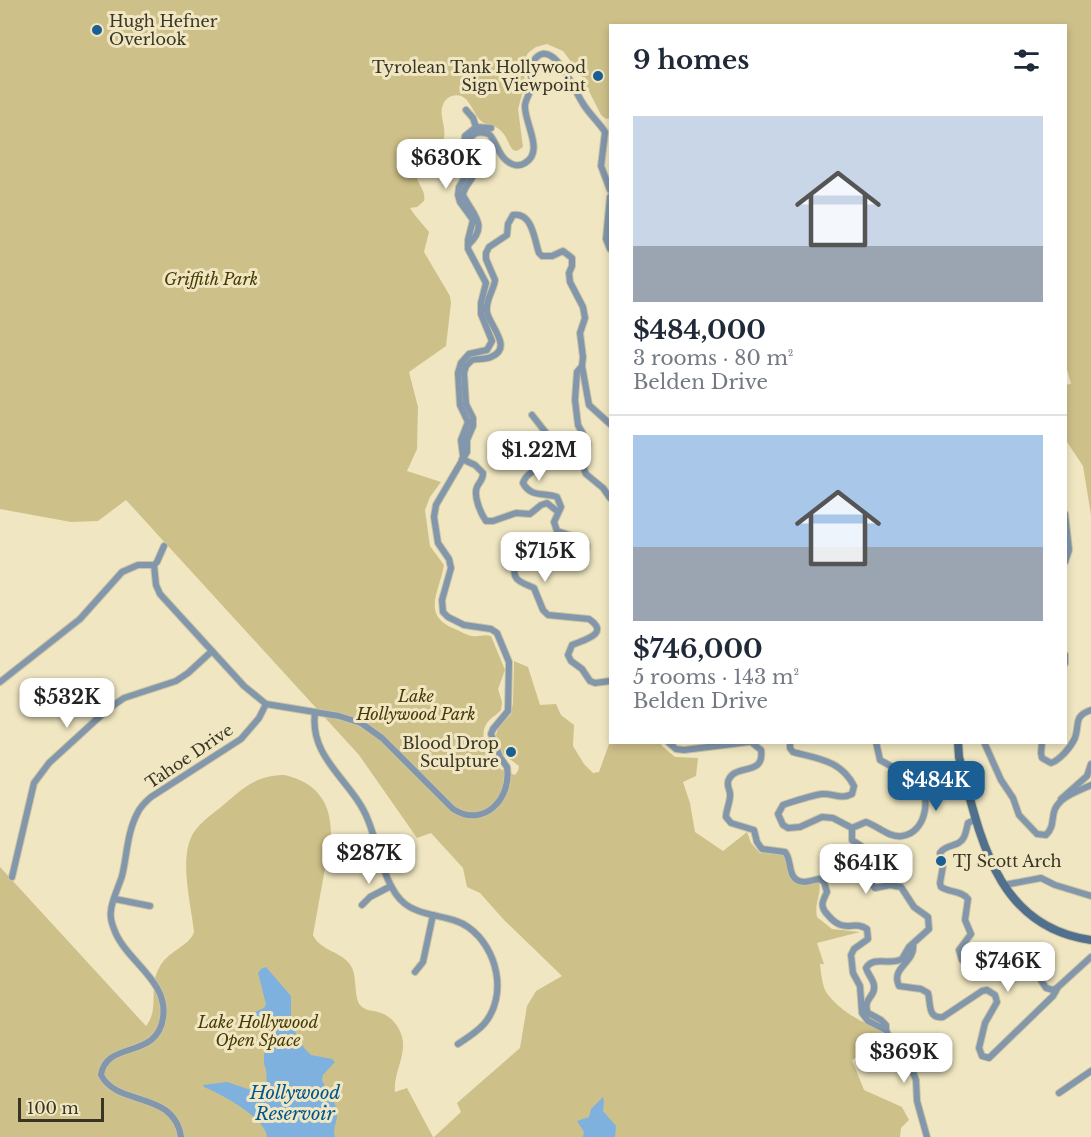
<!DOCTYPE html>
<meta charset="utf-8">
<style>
body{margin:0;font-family:"Libre Baskerville",serif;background:#f6f6f7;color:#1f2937;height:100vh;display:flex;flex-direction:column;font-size:22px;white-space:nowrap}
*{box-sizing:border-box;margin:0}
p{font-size:20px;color:#747a83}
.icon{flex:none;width:33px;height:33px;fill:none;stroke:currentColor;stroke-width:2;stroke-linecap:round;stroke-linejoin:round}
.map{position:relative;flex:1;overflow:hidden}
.details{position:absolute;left:609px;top:24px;width:458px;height:720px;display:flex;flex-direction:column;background:#fff;border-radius:0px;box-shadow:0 3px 9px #0003}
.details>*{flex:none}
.scale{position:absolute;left:18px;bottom:15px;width:86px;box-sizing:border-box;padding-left:6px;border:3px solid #383426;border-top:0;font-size:16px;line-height:21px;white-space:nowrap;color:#383426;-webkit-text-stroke:4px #f0e7c2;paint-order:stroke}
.price{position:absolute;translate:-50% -51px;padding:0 14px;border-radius:12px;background:#fff;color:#222;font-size:20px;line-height:39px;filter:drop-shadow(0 2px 3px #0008)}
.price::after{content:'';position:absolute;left:50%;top:36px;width:18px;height:14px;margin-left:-9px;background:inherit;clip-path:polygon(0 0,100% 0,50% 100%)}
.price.selected{background:#1a5e93;color:#fff}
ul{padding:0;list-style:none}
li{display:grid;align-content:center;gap:12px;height:318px;padding:0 24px}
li+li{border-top:2px solid #e0e1e3}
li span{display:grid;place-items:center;height:186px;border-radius:0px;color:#555}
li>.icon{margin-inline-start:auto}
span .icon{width:108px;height:108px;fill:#fffc;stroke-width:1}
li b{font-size:26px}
h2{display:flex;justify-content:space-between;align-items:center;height:72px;padding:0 24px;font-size:26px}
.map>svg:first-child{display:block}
</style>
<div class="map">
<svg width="1091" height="1137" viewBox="0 0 1091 1137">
<rect width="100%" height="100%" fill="#f0e7c2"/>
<!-- green -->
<g fill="#cec089">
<path d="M 0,0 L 1091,0 L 1091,515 L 1083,466 L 1065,439 L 1065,385 L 1071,384 L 1065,362 L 1065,26 L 610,26 L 610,118 L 606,119 L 601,115 L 581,75 L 563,51 L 547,44 L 536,47 L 528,53 L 523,63 L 525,84 L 518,109 L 523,147 L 517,151 L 513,150 C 508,144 507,136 501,131 C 495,124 486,126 481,121 C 472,113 469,91 452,96 C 448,97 444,101 443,105 C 438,116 448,128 443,141 C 438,155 419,156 417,171 C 414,183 427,189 424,201 L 417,207 L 410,208 L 414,214 L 429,232 L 424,252 L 450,296 L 451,303 L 446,346 L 409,372 L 418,407 L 417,449 L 407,471 L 441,482 L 430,497 L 425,510 L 430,546 L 444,565 C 440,591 420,615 455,629 C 460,631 466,635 472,636 C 479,637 484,634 491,636 L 505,670 L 498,689 L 502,702 L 501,710 C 497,715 491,717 487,723 C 478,735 488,757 497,766 C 502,771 509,773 515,775 L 518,771 L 519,766 L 503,754 L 496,735 L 498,728 L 511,714 L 513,702 L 514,661 L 528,667 L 540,705 L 556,704 L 561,715 L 574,725 L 573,746 L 584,764 L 593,773 L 599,772 L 610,741 L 661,743 L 662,746 L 675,757 L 698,758 L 696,776 L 683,782 L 690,803 L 695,832 L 723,851 L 747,832 L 751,843 L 760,853 L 779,853 L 786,856 L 788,874 L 792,879 L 819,883 C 822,894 814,902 817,917 L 832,929 L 860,932 L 817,943 L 824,964 L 820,964 C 821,972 822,985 826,992 C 839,1010 860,1022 880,1029 L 885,1039 L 852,1060 L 864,1090 L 902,1107 L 909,1120 L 901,1128 L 900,1137 L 434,1137 L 461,1112 L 457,1103 L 520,1048 L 527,1006 L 536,991 L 562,976 L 504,920 L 480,893 L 467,887 L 463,868 L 431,833 L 417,838 L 359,755 L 126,500 L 98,521 L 71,522 L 0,509 Z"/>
<path d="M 285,775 C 317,783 331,802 331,835 L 313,935 C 320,951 342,951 351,966 C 358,978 353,998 361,1006 C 366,1011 371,1010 378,1012 C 390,1015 399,1025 402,1037 C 407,1055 393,1073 395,1092 L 407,1088 L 433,1137 L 0,1137 L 0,867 L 146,1026 C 160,1009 148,988 159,968 C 168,950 189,947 194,932 C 191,904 178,856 194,832 C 202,820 217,811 228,801 C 246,785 260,775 285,775 Z"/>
</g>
<!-- water -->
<g fill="#7fb1df">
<path d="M 266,967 L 291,996 L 291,1018 L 297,1038 L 305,1049 L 311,1055 L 332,1059 L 335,1062 L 323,1075 L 322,1080 C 326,1091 336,1101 337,1112 C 338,1122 332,1128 335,1137 L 267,1137 C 266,1118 221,1094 204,1087 L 203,1085 L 227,1082 L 251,1090 L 267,1085 C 266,1080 267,1075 266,1070 C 265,1065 264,1067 264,1061 C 263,1041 272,1029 253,1013 L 264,1008 L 266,1004 L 258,973 L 261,969 Z"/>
<path d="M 603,1097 L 604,1102 L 603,1111 L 616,1126 L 615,1137 L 583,1137 L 584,1132 L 577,1121 L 589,1117 L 591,1109 Z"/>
</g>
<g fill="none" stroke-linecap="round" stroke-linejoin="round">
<!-- street casing -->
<g stroke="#cbc3a3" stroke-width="8">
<g id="street">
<path d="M 466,110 L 473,118 L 476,127"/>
<path d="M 610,197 L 606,239 L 610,249"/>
<path d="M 468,245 C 490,225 472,214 463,195 C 464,184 475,180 475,169 C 476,158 460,149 471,137 C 476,131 482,132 489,134 C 497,142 498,155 507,161 C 512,165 519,167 525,163 C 545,152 524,122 525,106 C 525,100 530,94 531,88 C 533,81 530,73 531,65 C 550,29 574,90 582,102 C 588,113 598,121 605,132 L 601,166 L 610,190"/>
<path d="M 582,366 L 589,405 L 610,424"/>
<path d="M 532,415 L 554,443 L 558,455"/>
<path d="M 582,433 C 570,440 564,451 553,460 C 544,468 527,470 523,483 C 531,498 544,492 557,497 L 561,507 L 554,522 L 557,531 L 585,540 C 587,544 588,548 585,553 C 575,571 550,555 536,554 C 524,553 508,568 517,579 C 522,584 529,585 534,588 L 543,610 L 548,615 L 589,619 C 611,634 583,640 572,645 L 568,655 L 571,661 L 582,669 L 590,681 L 595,683 L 610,681"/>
<path d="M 463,456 L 461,440 L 468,422 L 460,405 L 458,373 L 461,363 L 469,354 L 487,350 L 492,341 L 481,314 L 481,303 L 486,283 L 468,249 L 468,240 L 473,220 L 460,202 L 458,195 L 459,187 L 470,169 L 463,152 L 465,136 L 476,127 L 491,128"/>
<path d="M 462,459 L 475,465 L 483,473 C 483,480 480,481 477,487 C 473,496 481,514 486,521 L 493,521 L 516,513 L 530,514 L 541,505 L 547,503 L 557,511"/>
<path d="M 1065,514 L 1069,550 L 1065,562"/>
<path d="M 154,565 L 156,585 L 160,594 L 244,686 L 266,704 L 339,716 L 361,723 L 382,738 L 453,809 C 484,829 512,798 507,767 L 500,757 L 491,734 L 493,729 L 508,711 L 509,662 L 497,633 L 491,629 L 464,625 L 448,617 L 443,612 L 442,600 L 451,568 L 449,559 L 438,543 L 434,517 L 436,505 L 467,452 L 467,440 L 473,426 L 473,418 L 466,404 L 464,373 L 466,366 L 472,360 C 478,358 485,360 491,357 C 514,348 489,325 487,312 C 485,300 494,290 495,280 L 486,259 L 486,253 L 489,247 L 507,235 L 508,224 L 513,215 C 532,212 534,238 539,253 L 542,256 L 552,256 L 563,251 L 572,258 L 572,266 L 569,273 L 570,282 L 583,307 L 585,318 L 580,333 L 583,357 L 582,366 L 577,372 L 575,400 L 578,425 L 588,443 L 584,469 L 586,474 L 603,488 L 610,498"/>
<path d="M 1065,655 L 1065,663"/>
<path d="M 0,682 L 80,619 L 122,572 L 138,565 L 154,565 L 157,562 L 164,546"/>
<path d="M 315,713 C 309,759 353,781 368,820 C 378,844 384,887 404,903 C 422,918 450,914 468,927 C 498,948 508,996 484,1024 C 477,1032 467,1038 458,1044"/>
<path d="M 668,742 L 676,749 L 684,750 L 749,742"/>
<path d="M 751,742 L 761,750 C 765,776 736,764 729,779 C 726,784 729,788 730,793 C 731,801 726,809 726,817 L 731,823 L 754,830 L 757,842 L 762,849 L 785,852 C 793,861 786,881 804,882 C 809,882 814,880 819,879 L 824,882 L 827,892 C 822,902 820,906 827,914 C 845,936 853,919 867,929 L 868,939 L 854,949 L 851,955 L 853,973 L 860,986 L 862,1013 L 868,1021 L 886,1030"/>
<path d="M 790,742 L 790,748 L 793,752 C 818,759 841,760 854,786 L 852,794 C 841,800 833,793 822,794 C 814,795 791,802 783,805 L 778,814 L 783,825 L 788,828 L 800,827 L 822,817 L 833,818 L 852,828"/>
<path d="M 984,742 L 1001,780 L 1013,798 L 1019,815 L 1037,834 L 1046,835 C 1055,826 1051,818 1055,809 C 1061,796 1079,791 1091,785"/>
<path d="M 1042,742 L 1041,753 L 1042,758 L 1051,763 C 1060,760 1071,747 1075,738 C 1080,724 1073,716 1091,710"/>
<path d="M 1061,799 L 1087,776 L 1091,764"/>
<path d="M 976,819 L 968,823 C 967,827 966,833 964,837 C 959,848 946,843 940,853 L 943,866 L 940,883 L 941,887 C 950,893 961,890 968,899 L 965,920 L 971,934 L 959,950 L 962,960 L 971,966 L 987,961 L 1004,963 L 1023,963 L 1037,974 L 1046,988 L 1053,990 L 1057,988"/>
<path d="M 852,828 L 852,840 C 860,846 872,850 870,862 C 869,868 866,871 866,877 L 875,888 L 890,885 L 901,887 L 914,907 L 928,917 L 929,929 L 909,947 L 902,959 C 890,966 874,955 866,968 C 868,975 874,980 874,986 C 876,997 862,998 868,1013 L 881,1020 L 886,1025 L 886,1030 L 896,1054 L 913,1072 L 916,1080 L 917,1101 L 927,1137"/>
<path d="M 852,828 L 866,822 C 878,826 889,838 902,836 C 926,833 932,797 918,781 L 880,760 L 876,742"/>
<path d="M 12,877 L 34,783 L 49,763 L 108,709 L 124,698 L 176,681 L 188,673 L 212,651"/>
<path d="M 1004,885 L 1041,878 L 1055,885 L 1091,896"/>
<path d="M 115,899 L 150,906"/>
<path d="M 362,905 L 370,897 L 391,886"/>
<path d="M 913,944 C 916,963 890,967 899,986 L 921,989 L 928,993 C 931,1003 927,1019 943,1017 L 982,991 L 987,990 L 995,995 L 997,1002 L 985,1023 L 979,1048 L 982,1056 L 989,1058 L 1053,996 L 1058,987 L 1091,957"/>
<path d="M 415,972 L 423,962 L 433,915"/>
<path d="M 1059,1093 L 1091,1071"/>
<path d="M 181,1137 C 174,1090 117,1107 101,1075 C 106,1040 157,1060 163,1018 C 169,980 125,961 114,929 C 112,924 110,916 111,911 C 111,902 119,886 122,876 C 127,856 127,833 137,814 C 140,807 145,802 151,797 L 241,739 L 259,718 L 266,704"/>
</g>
</g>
<!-- secondary casing -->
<g stroke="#cbc3a3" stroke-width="10">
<path id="secondary" d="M 958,742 L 959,757 C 980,835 995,927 1091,940"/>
</g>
<!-- street -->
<use href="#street" stroke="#8297ab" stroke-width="6"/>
<!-- secondary -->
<use href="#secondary" stroke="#51708d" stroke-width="8"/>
</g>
<!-- markers -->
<g fill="#1a5e93" stroke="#f0e7c2" stroke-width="2">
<circle cx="97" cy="30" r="6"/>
<circle cx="598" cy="76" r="6"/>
<circle cx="511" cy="752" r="6"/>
<circle cx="941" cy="861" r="6"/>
</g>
<g text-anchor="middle" stroke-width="6" stroke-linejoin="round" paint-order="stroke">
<!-- poi labels -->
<g font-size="16" fill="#383426" stroke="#f0e7c2" text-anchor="start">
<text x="109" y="27">Hugh Hefner<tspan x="109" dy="18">Overlook</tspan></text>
<text x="586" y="73" text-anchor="end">Tyrolean Tank Hollywood<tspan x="586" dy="18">Sign Viewpoint</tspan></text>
<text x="499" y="749" text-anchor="end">Blood Drop<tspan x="499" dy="18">Sculpture</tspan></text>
<text x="953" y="867">TJ Scott Arch</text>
</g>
<!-- park labels -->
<g font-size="16" font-style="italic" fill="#453a04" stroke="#f0e7c2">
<text x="211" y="285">Griffith Park</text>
<text x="416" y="702">Lake<tspan x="416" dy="18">Hollywood Park</tspan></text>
<text x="258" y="1028">Lake Hollywood<tspan x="258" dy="18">Open Space</tspan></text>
</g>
<!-- street labels -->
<g font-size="16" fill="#383426" stroke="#f0e7c2">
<text transform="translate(189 756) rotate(-34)" y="6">Tahoe Drive</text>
</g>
<!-- water labels -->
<g font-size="18" font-style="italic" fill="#00568e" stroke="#f0e7c2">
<text x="295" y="1099">Hollywood<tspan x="295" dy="21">Reservoir</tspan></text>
</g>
</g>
</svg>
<div class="scale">100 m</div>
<b class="price" style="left:446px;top:190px">$630K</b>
<b class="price" style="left:539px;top:482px">$1.22M</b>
<b class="price" style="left:545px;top:583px">$715K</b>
<b class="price" style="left:67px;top:729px">$532K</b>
<b class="price selected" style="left:936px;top:812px">$484K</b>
<b class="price" style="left:369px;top:885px">$287K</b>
<b class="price" style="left:866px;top:895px">$641K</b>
<b class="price" style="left:1008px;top:993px">$746K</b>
<b class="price" style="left:904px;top:1084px">$369K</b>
<section class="details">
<h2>9 homes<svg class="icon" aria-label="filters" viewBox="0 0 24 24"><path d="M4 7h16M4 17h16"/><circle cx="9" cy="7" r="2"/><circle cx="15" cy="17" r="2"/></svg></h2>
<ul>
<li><span style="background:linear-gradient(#c9d6e8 70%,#9aa5b1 0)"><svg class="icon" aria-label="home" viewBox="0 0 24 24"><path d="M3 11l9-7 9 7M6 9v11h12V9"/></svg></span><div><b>$484,000</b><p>3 rooms · 80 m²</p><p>Belden Drive</p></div></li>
<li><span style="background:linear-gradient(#a9c7e8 60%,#9aa5b1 0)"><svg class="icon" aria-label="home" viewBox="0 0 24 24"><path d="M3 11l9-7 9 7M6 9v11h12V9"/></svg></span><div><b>$746,000</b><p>5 rooms · 143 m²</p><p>Belden Drive</p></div></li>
</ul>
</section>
</div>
